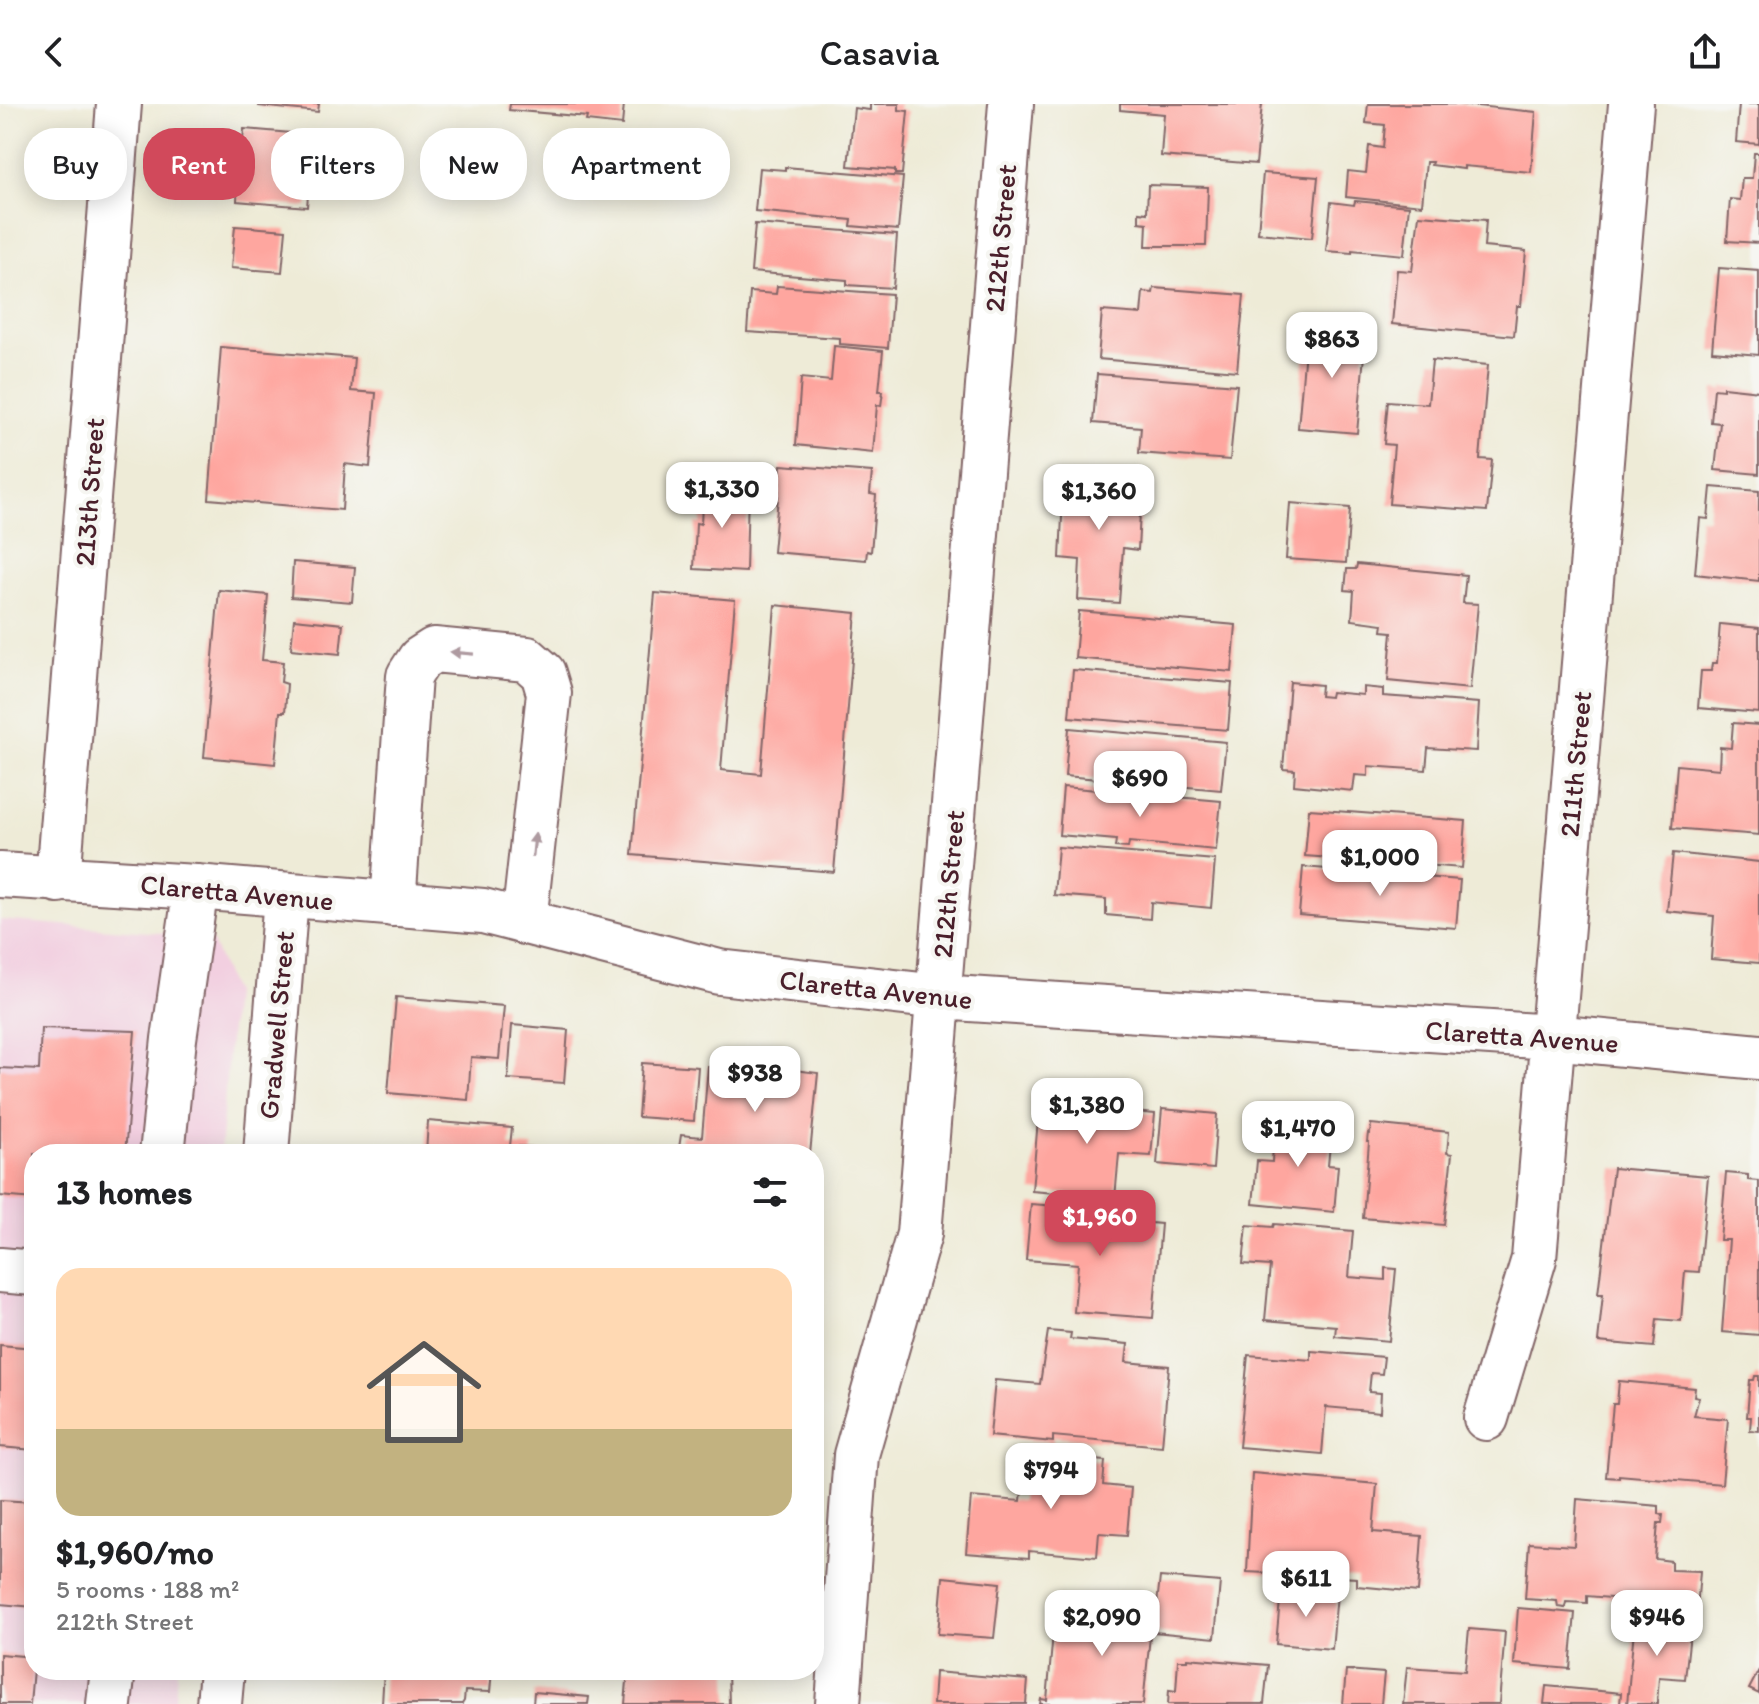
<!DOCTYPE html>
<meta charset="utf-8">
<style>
body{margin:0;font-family:Itim,sans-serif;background:#f2f2f2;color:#202124;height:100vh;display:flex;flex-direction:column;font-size:30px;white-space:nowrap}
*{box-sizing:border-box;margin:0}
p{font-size:26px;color:#757577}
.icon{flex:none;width:44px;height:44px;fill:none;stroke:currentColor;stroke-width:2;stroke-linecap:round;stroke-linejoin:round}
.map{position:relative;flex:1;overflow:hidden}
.side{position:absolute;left:24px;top:1040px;width:800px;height:536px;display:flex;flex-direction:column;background:#fff;border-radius:32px;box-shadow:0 4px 20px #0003}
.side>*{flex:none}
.top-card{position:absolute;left:24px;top:24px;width:800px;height:72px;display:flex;gap:16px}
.price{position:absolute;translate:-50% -68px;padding:0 18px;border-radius:16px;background:#fff;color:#222;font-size:26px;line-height:52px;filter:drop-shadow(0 2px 4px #0008)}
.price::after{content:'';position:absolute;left:50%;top:48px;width:24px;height:18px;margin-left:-12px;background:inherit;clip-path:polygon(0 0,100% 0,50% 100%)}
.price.current{background:#d1495b;color:#fff}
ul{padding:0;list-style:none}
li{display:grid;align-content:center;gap:16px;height:424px;padding:0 32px}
li span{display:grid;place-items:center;height:248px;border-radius:24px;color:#555}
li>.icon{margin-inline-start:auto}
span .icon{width:144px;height:144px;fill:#fffc;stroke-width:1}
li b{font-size:34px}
h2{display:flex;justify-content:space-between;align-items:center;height:96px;padding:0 32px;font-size:34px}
.tag{padding:0 28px;border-radius:32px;background:#fff;box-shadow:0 4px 20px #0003;font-size:28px;line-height:72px}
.tag.current{background:#d1495b;color:#fff}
header{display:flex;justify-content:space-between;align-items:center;height:104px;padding:0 32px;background:#fff;font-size:36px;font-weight:600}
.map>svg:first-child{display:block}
</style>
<header><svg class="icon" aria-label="back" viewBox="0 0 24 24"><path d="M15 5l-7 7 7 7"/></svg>Casavia<svg class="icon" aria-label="share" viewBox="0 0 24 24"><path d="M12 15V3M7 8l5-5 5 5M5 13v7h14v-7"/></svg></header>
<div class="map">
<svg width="1759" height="1600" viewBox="0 0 1759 1600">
<rect width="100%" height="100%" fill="#f6f6f2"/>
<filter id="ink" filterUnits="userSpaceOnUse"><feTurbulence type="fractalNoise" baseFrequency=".0125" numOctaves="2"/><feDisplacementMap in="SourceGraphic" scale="16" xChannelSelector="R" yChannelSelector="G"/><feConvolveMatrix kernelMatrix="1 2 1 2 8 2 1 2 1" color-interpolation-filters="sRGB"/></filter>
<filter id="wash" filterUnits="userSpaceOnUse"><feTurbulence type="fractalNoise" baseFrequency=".006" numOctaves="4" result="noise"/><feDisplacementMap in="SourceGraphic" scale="32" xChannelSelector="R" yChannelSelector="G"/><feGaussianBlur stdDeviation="1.8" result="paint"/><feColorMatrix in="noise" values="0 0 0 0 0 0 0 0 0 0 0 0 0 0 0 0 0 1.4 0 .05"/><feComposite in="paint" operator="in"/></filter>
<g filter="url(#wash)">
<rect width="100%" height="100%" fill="#eeebd7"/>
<!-- built -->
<path fill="#f2cfe0" d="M 0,816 L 210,833 L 233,888 L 220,1050 L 34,1050 L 34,1566 L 177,1566 L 175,1600 L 0,1600 Z"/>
<g id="blocks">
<!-- building -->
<g fill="#fea69f">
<path d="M 259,0 L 319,0 L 318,8 L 259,2 Z"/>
<path d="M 510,0 L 624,0 L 622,21 L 586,17 L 587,13 L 509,6 Z"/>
<path d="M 870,0 L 899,0 L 899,6 L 908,7 L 902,70 L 895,70 L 895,66 L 848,62 L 854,4 L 870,6 Z"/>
<path d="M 1120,0 L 1262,0 L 1256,60 L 1161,52 L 1164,10 L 1120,6 Z"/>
<path d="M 1368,0 L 1458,0 L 1536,8 L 1531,68 L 1464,62 L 1464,65 L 1431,61 L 1432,58 L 1426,58 L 1422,101 L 1346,93 L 1348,67 L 1366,69 L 1369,42 L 1383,44 L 1385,21 L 1366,19 Z"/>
<path d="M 1739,0 L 1759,0 L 1759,40 L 1736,38 Z"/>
<path d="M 244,25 L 314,31 L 310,67 L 318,68 L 317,79 L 309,79 L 307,103 L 237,97 L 238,77 L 227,76 L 230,46 L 242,47 Z"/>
<path d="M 1754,49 L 1759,49 L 1759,139 L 1727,137 L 1730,95 L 1740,96 L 1742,74 L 1752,74 Z"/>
<path d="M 785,63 L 903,73 L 898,126 L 851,122 L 852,116 L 755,107 L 759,64 L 785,66 Z"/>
<path d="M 1263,69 L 1318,73 L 1312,134 L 1258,129 Z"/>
<path d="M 1148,81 L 1208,83 L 1206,142 L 1146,142 L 1147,119 L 1139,118 L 1139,108 L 1147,109 Z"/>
<path d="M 1355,97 L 1409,102 L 1404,151 L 1352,146 L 1352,149 L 1326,147 L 1331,98 L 1354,101 Z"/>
<path d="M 1419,111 L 1486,116 L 1484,143 L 1526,147 L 1521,202 L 1517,202 L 1514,232 L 1392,220 L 1397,166 L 1412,167 Z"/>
<path d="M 755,120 L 897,131 L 893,184 L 847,181 L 847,176 L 751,168 Z"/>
<path d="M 235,122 L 286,126 L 282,168 L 231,164 Z"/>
<path d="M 1719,164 L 1759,167 L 1759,251 L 1712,247 Z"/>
<path d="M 777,182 L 892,190 L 888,244 L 840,240 L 840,234 L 747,228 L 750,188 L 776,190 Z"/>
<path d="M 1154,184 L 1244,191 L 1237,267 L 1098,255 L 1102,207 L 1141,210 L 1143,188 L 1153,189 Z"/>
<path d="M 1307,223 L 1366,229 L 1357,329 L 1298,324 Z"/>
<path d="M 834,242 L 883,247 L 879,287 L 883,287 L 881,302 L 877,301 L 873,349 L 796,341 L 801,274 L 831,277 Z"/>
<path d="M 221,243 L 354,254 L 351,287 L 376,289 L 370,363 L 345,360 L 342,406 L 209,395 Z"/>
<path d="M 1432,256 L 1488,261 L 1480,355 L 1492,356 L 1487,407 L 1389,400 L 1394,341 L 1384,340 L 1388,297 L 1428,300 Z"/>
<path d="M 1097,270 L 1237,281 L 1230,356 L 1139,349 L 1141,323 L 1093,319 Z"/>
<path d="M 1723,283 L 1759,287 L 1759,370 L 1715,366 L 1720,319 L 1711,318 L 1714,285 L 1723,286 Z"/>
<path d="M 781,361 L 872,368 L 870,390 L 876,391 L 871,448 L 867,447 L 866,456 L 773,448 Z"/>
<path d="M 1064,371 L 1136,376 L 1135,388 L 1141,389 L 1138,446 L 1123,444 L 1119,499 L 1078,496 L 1080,456 L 1060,454 Z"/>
<path d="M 703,382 L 748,385 L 746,468 L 694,465 L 696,419 L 701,420 Z"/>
<path d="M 1711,383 L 1759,387 L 1759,477 L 1695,470 L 1700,414 L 1708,415 Z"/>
<path d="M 1290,399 L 1350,404 L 1346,459 L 1286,455 Z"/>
<path d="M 293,458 L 355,463 L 352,498 L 291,493 Z"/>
<path d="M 1357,460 L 1466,471 L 1463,499 L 1478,500 L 1470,585 L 1388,577 L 1392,528 L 1382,527 L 1383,520 L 1352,516 L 1354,487 L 1345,486 L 1347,465 L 1356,465 Z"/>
<path d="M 219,486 L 268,491 L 262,556 L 283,558 L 281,578 L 287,580 L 285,608 L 280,608 L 275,660 L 204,653 Z"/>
<path d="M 655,489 L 735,496 L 721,666 L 761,670 L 775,501 L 856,509 L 834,768 L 632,751 Z"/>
<path d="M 1079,507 L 1236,521 L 1232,568 L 1075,554 Z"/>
<path d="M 294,515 L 343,520 L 340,550 L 291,545 Z"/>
<path d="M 1720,520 L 1759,524 L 1759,609 L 1698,604 L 1701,567 L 1711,567 L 1712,559 L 1717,559 Z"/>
<path d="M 1073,566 L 1232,579 L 1228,626 L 1069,613 Z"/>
<path d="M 1290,578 L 1321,581 L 1320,592 L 1330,593 L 1331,588 L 1363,591 L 1363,583 L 1383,585 L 1383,592 L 1479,599 L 1476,647 L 1428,644 L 1426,666 L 1368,662 L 1368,672 L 1355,671 L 1353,687 L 1294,681 L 1295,666 L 1283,665 Z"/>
<path d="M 1733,619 L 1759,621 L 1759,731 L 1672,724 L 1677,661 L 1719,665 L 1720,643 L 1731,644 Z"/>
<path d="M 1069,624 L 1226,638 L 1221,686 L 1065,672 Z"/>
<path d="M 1063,683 L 1221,697 L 1216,746 L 1129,738 L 1128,744 L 1115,743 L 1116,736 L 1059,731 Z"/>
<path d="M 1309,705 L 1466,717 L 1462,764 L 1305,752 Z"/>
<path d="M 1058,743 L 1215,756 L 1211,804 L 1151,798 L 1150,815 L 1106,811 L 1106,795 L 1054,791 Z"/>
<path d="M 1673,749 L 1759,758 L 1759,859 L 1711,855 L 1714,812 L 1667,807 Z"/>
<path d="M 1303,763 L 1460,776 L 1456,824 L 1299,811 Z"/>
<path d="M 396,893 L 504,902 L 499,955 L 471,953 L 468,996 L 388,989 Z"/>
<path d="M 512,921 L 568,926 L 564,979 L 508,975 Z"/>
<path d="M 41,924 L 135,927 L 125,1050 L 34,1050 L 34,1095 L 0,1092 L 0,964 L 39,966 Z"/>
<path d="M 642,959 L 698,963 L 694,1017 L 638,1013 Z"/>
<path d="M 708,962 L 794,973 L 795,966 L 818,969 L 810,1050 L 678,1050 L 681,1031 L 702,1033 Z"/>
<path d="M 1045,994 L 1123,1001 L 1122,1007 L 1155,1010 L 1151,1052 L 1119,1050 L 1115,1094 L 1032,1087 L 1038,1015 L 1043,1015 Z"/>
<path d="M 1162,1005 L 1217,1010 L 1213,1065 L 1157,1060 Z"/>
<path d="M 1275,1015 L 1332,1020 L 1328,1061 L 1338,1062 L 1334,1108 L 1253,1100 L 1257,1057 L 1272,1058 Z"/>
<path d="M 428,1017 L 512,1024 L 510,1042 L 533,1043 L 532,1050 L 426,1050 Z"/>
<path d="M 1371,1020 L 1449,1028 L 1447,1049 L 1452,1050 L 1444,1121 L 1363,1114 L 1369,1038 L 1367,1038 L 1368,1029 L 1370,1030 Z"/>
<path d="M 1613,1064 L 1708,1072 L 1699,1168 L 1685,1167 L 1681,1217 L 1657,1215 L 1654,1243 L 1598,1238 L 1603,1190 L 1598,1190 Z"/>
<path d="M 1726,1069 L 1748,1071 L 1748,1076 L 1759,1077 L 1759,1231 L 1722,1228 L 1729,1136 L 1720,1136 Z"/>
<path d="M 1031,1100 L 1095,1105 L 1094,1114 L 1161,1120 L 1153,1214 L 1074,1208 L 1078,1160 L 1026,1156 Z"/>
<path d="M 1274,1120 L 1353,1127 L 1349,1173 L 1385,1176 L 1385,1164 L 1396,1165 L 1389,1237 L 1335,1232 L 1336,1222 L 1265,1216 L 1270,1162 L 1243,1160 L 1247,1121 L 1273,1123 Z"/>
<path d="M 1048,1227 L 1071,1229 L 1070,1235 L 1128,1240 L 1126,1258 L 1169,1262 L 1162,1342 L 1053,1332 L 1053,1338 L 990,1332 L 995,1276 L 1040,1280 Z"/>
<path d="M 0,1241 L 34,1244 L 34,1346 L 0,1343 Z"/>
<path d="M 1311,1247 L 1384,1253 L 1382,1270 L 1371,1269 L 1369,1288 L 1381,1289 L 1380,1308 L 1326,1303 L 1322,1350 L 1239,1343 L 1248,1251 L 1311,1256 Z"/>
<path d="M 1755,1272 L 1759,1272 L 1759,1327 L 1750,1326 L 1751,1313 L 1747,1313 L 1750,1276 L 1754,1276 Z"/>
<path d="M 1619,1277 L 1695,1284 L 1694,1292 L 1699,1293 L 1694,1312 L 1728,1315 L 1722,1380 L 1619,1371 L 1619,1374 L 1606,1373 L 1613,1300 L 1617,1300 Z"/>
<path d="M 1025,1350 L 1105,1357 L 1103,1381 L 1131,1384 L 1127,1431 L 1099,1429 L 1097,1453 L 1029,1447 L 1029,1454 L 966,1449 L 971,1393 L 1021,1397 Z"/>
<path d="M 1252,1369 L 1377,1380 L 1373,1428 L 1422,1432 L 1418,1488 L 1357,1482 L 1357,1474 L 1247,1468 Z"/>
<path d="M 1577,1395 L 1659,1402 L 1659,1410 L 1663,1411 L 1662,1419 L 1658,1419 L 1655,1455 L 1671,1457 L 1671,1466 L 1700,1467 L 1697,1506 L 1671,1503 L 1672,1499 L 1587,1492 L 1587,1499 L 1566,1498 L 1565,1504 L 1558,1503 L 1557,1497 L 1525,1495 L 1529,1439 L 1574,1442 Z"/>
<path d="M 0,1396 L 34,1398 L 34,1503 L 0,1500 Z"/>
<path d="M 943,1473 L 1000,1479 L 994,1534 L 938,1530 Z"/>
<path d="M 1160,1473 L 1220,1478 L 1215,1534 L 1154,1528 Z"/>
<path d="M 1281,1485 L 1337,1490 L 1332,1545 L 1276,1540 Z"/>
<path d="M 1088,1497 L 1153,1503 L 1143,1600 L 1040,1600 L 1041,1595 L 1047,1596 L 1053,1529 L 1085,1532 Z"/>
<path d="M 1518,1504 L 1575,1509 L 1570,1565 L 1514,1560 Z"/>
<path d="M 1635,1515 L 1691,1520 L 1685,1575 L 1659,1573 L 1657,1600 L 1627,1600 Z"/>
<path d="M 1469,1525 L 1505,1528 L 1499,1600 L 1403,1600 L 1407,1563 L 1465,1567 Z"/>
<path d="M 0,1550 L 34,1553 L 30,1600 L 0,1600 Z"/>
<path d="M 1187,1554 L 1268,1561 L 1264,1600 L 1168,1600 L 1169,1586 L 1176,1587 L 1178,1556 L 1187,1556 Z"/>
<path d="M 384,1566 L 492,1566 L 490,1588 L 465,1587 L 464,1597 L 462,1600 L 382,1600 Z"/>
<path d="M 628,1566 L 728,1566 L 729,1600 L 625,1600 Z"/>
<path d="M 1346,1566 L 1384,1569 L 1381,1600 L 1343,1600 Z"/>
<path d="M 1759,1566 L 1759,1590 L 1749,1585 Z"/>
<path d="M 935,1568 L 1028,1576 L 1026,1600 L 933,1600 Z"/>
<path d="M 1546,1582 L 1621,1589 L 1620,1600 L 1544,1600 Z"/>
<path d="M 534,1588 L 589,1593 L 588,1600 L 533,1600 Z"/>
</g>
</g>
</g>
<g filter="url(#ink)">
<use href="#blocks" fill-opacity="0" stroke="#836667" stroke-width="2"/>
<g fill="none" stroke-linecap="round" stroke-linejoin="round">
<!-- minor casing -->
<g stroke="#836667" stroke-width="48">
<g id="minor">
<path d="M 0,771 L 196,783 L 483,807 L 719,868 L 939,893 L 1552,933 L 1759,953"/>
<path d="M 58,776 L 119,0"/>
<path d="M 393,800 L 409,572 L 420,555 L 434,546 L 527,555 L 543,569 L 549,589 L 524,818"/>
<path d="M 162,1050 L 174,935 L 196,783"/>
<path d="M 266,1050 L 286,792"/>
<path d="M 0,1166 L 34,1169"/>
<path d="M 1486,1314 L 1534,1155 L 1631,0"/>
<path d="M 109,1600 L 113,1566"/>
<path d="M 219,1600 L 222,1566"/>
<path d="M 838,1600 L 856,1351 L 919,1130 L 1011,0"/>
</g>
</g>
<!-- minor -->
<use href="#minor" stroke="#fff" stroke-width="44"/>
</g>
<!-- one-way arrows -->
<defs><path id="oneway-solid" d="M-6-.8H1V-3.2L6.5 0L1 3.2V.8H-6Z" transform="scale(2)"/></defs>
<g fill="#ae9aa0">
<use href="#oneway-solid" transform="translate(462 549) rotate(-175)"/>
<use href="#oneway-solid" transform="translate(534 741) rotate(-84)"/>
</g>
</g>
<g text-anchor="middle" stroke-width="8" stroke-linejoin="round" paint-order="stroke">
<!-- street labels -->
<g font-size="28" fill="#4a1f2b" stroke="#f6f6f2">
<text transform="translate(1000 134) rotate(-85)" y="10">212th Street</text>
<text transform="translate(89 388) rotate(-86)" y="10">213th Street</text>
<text transform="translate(1575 660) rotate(-85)" y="10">211th Street</text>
<text transform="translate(948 780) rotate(-85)" y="10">212th Street</text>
<text transform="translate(237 788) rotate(5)" y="10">Claretta Avenue</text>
<text transform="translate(876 885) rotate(6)" y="10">Claretta Avenue</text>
<text transform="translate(276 921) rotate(-85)" y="10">Gradwell Street</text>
<text transform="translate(1522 932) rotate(4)" y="10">Claretta Avenue</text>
</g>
</g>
</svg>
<b class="price" style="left:1332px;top:276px">$863</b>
<b class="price" style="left:722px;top:426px">$1,330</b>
<b class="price" style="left:1099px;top:428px">$1,360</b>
<b class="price" style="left:1140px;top:715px">$690</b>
<b class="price" style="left:1380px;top:794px">$1,000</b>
<b class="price" style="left:755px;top:1010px">$938</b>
<b class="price" style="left:1087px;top:1042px">$1,380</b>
<b class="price" style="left:1298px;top:1065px">$1,470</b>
<b class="price current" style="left:1100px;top:1154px">$1,960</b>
<b class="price" style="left:1051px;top:1407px">$794</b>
<b class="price" style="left:1306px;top:1515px">$611</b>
<b class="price" style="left:1102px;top:1554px">$2,090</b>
<b class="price" style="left:1657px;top:1554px">$946</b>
<div class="top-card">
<a class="tag">Buy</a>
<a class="tag current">Rent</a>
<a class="tag">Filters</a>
<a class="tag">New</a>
<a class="tag">Apartment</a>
</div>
<section class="side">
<h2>13 homes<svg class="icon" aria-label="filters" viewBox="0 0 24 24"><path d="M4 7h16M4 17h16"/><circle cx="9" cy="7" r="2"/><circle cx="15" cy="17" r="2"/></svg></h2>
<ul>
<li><span style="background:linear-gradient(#ffd9b3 65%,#c2b280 0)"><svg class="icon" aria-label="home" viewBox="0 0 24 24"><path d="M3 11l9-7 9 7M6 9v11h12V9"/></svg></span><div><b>$1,960/mo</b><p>5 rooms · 188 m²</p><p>212th Street</p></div></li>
</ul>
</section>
</div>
